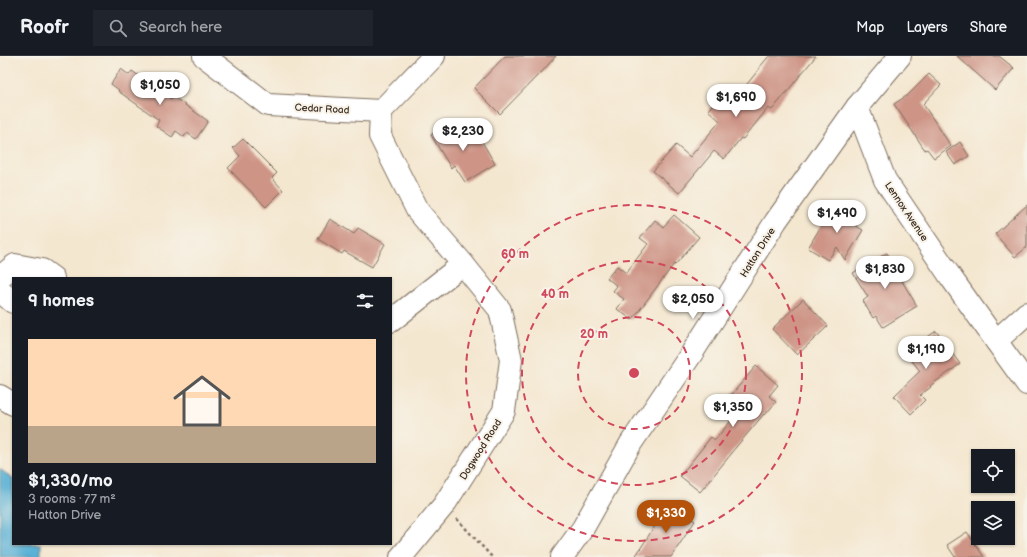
<!DOCTYPE html>
<meta charset="utf-8">
<style>
body{margin:0;font-family:"Balsamiq Sans",sans-serif;background:#20242c;color:#f1f3f6;height:100vh;display:flex;flex-direction:column;font-size:15px;white-space:nowrap}
*{box-sizing:border-box;margin:0}
p{font-size:13px;color:#9ea1a6}
.icon{flex:none;width:22px;height:22px;fill:none;stroke:currentColor;stroke-width:2;stroke-linecap:round;stroke-linejoin:round}
.map{position:relative;flex:1;overflow:hidden}
.side{position:absolute;left:12px;top:221px;width:380px;height:268px;display:flex;flex-direction:column;background:#171b24;border-radius:0px;box-shadow:0 1px 3px #0004}
.side>*{flex:none}
.controls{position:absolute;left:971px;top:393px;display:grid;gap:8px}
.controls a{display:grid;place-items:center;width:44px;height:44px;border-radius:0px;background:#171b24;box-shadow:0 1px 3px #0004;font-size:20px}
.price{position:absolute;translate:-50% -34px;padding:0 9px;border-radius:14px;background:#fff;color:#222;font-size:13px;line-height:26px;filter:drop-shadow(0 1px 2px #0008)}
.price::after{content:'';position:absolute;left:50%;top:24px;width:12px;height:9px;margin-left:-6px;background:inherit;clip-path:polygon(0 0,100% 0,50% 100%)}
.price.selected{background:#b45309;color:#fff}
ul{padding:0;list-style:none}
li{display:grid;align-content:center;gap:8px;height:212px;padding:0 16px}
li+li{border-top:1px solid #363941}
li span{display:grid;place-items:center;height:124px;border-radius:0px;color:#555}
li>.icon{margin-inline-start:auto}
span .icon{width:72px;height:72px;fill:#fffc;stroke-width:1}
li b{font-size:17px}
h2{display:flex;justify-content:space-between;align-items:center;height:48px;padding:0 16px;font-size:17px}
header{display:flex;align-items:center;gap:24px;box-sizing:border-box;height:56px;padding:0 20px;background:#171b24;border-bottom:1px solid #363941}
header strong{font-size:19px}
nav{display:flex;gap:22px;margin-inline-start:auto;font-size:14px}
.search{width:280px;height:36px;background:#20242c;display:flex;align-items:center;gap:10px;box-sizing:border-box;padding:0 14px;border-radius:0px;color:#9ea1a6;font-size:15px}
.map>svg:first-child{display:block}
</style>
<header>
<strong>Roofr</strong>
<div class="search"><svg class="icon" aria-label="search" viewBox="0 0 24 24"><circle cx="10" cy="10" r="6"/><path d="M15 15l6 6"/></svg>Search here</div>
<nav><a>Map</a><a>Layers</a><a>Share</a></nav>
</header>
<div class="map">
<svg width="1027" height="501" viewBox="0 0 1027 501">
<rect width="100%" height="100%" fill="#f7f3e8"/>
<filter id="ink" filterUnits="userSpaceOnUse"><feTurbulence type="fractalNoise" baseFrequency=".025" numOctaves="2"/><feDisplacementMap in="SourceGraphic" scale="8" xChannelSelector="R" yChannelSelector="G"/><feConvolveMatrix kernelMatrix="1 2 1 2 8 2 1 2 1" color-interpolation-filters="sRGB"/></filter>
<filter id="wash" filterUnits="userSpaceOnUse"><feTurbulence type="fractalNoise" baseFrequency=".012" numOctaves="4" result="noise"/><feDisplacementMap in="SourceGraphic" scale="16" xChannelSelector="R" yChannelSelector="G"/><feGaussianBlur stdDeviation="0.9" result="paint"/><feColorMatrix in="noise" values="0 0 0 0 0 0 0 0 0 0 0 0 0 0 0 0 0 1.4 0 .05"/><feComposite in="paint" operator="in"/></filter>
<g filter="url(#wash)">
<rect width="100%" height="100%" fill="#f4e7d0"/>
<!-- water -->
<path fill="#58b0d5" stroke="#4a6d7a" d="M 0,413 L 13,423 L 13,488 L 41,488 L 41,501 L 0,501 Z"/>
<g id="blocks">
<!-- building -->
<g fill="#ce9587">
<path d="M 505,0 L 556,0 L 541,17 L 540,17 L 500,58 L 474,32 Z"/>
<path d="M 769,0 L 816,0 L 772,54 L 768,52 L 743,83 L 741,82 L 724,103 L 714,95 L 679,137 L 653,115 L 676,89 L 690,101 L 720,65 L 708,54 L 721,39 L 731,48 L 760,12 L 759,12 Z"/>
<path d="M 957,0 L 999,0 L 1014,12 L 995,34 Z"/>
<path d="M 121,13 L 129,19 L 132,15 L 171,43 L 172,40 L 208,65 L 196,83 L 187,77 L 184,81 L 176,75 L 172,81 L 156,70 L 159,64 L 118,35 L 119,34 L 111,28 Z"/>
<path d="M 929,18 L 941,29 L 923,48 L 951,90 L 934,102 L 927,93 L 925,94 L 894,48 L 908,39 Z"/>
<path d="M 453,65 L 465,84 L 477,77 L 495,108 L 465,126 L 454,109 L 451,112 L 431,79 Z"/>
<path d="M 243,83 L 277,117 L 272,122 L 283,134 L 266,151 L 228,112 L 240,100 L 233,92 Z"/>
<path d="M 960,86 L 969,100 L 955,109 L 946,96 Z"/>
<path d="M 836,149 L 860,163 L 856,170 L 863,174 L 845,204 L 837,191 L 828,204 L 808,192 L 829,157 L 831,158 Z"/>
<path d="M 1027,149 L 1027,191 L 1015,201 L 995,178 Z"/>
<path d="M 674,159 L 699,181 L 675,209 L 674,208 L 632,264 L 617,253 L 624,243 L 613,235 L 617,230 L 607,222 L 617,210 L 626,217 L 648,188 L 640,182 L 655,164 L 663,171 Z"/>
<path d="M 330,163 L 354,178 L 358,172 L 385,188 L 372,211 L 344,195 L 342,198 L 318,183 Z"/>
<path d="M 887,197 L 904,224 L 902,225 L 917,250 L 883,271 L 876,260 L 873,262 L 863,245 L 868,241 L 853,217 Z"/>
<path d="M 803,243 L 828,270 L 797,299 L 772,273 Z"/>
<path d="M 936,275 L 960,308 L 930,330 L 931,331 L 920,339 L 925,344 L 911,358 L 894,340 L 920,315 L 906,297 Z"/>
<path d="M 756,310 L 778,329 L 769,340 L 776,346 L 765,359 L 764,358 L 731,397 L 732,397 L 700,436 L 680,420 L 711,381 L 715,384 L 739,355 L 726,345 Z"/>
<path d="M 666,447 L 695,465 L 671,501 L 635,501 L 656,468 L 653,467 Z"/>
<path d="M 967,476 L 984,501 L 955,501 L 947,489 Z"/>
</g>
</g>
</g>
<g filter="url(#ink)">
<use href="#blocks" fill-opacity="0" stroke="#7c6c5c" stroke-width="1"/>
<g fill="none" stroke-linecap="round" stroke-linejoin="round">
<!-- minor casing -->
<g stroke="#7c6c5c" stroke-width="24">
<g id="minor">
<path d="M 204,0 L 268,49 L 381,55 L 434,0"/>
<path d="M 857,51 L 885,124 L 952,223 L 996,285 L 1027,328"/>
<path d="M 381,55 L 380,80 L 417,154 L 463,208 L 391,265"/>
<path d="M 0,221 L 15,209 L 42,214 L 53,222"/>
<path d="M 0,235 L 13,246"/>
<path d="M 996,285 L 1027,257"/>
<path d="M 0,340 L 13,348"/>
<path d="M 401,501 L 444,449 L 504,355 L 511,304 L 500,254 L 463,208"/>
<path d="M 562,501 L 583,472 L 631,387 L 692,297 L 776,165 L 857,51 L 900,0"/>
</g>
</g>
<!-- path -->
<path stroke="#7c6c5c" stroke-width="2.5" stroke-dasharray="3 3" stroke-linecap="butt" d="M 457,463 L 492,501"/>
<!-- minor -->
<use href="#minor" stroke="#fff" stroke-width="22"/>
</g>
</g>
<!-- distance rings -->
<g fill="none" stroke="#d1495b" stroke-width="2" stroke-dasharray="7 5">
<circle cx="634" cy="317" r="56"/>
<circle cx="634" cy="317" r="112"/>
<circle cx="634" cy="317" r="168"/>
</g>
<g text-anchor="middle" stroke-width="4" stroke-linejoin="round" paint-order="stroke">
<!-- street labels -->
<g font-size="10" fill="#3b2a1e" stroke="#f7f3e8">
<text transform="translate(322 52) rotate(3)" y="4">Cedar Road</text>
<text transform="translate(907 155) rotate(56)" y="4">Lennox Avenue</text>
<text transform="translate(757 196) rotate(-58)" y="4">Hatton Drive</text>
<text transform="translate(480 393) rotate(-58)" y="4">Dogwood Road</text>
</g>
</g>
<circle cx="634" cy="317" r="6" fill="#d1495b" stroke="#f7f3e8" stroke-width="2"/>
<g font-size="12" text-anchor="middle" font-weight="bold" fill="#d1495b" stroke="#f7f3e8" stroke-width="4" stroke-linejoin="round" paint-order="stroke">
<text x="515" y="202">60 m</text>
<text x="555" y="242">40 m</text>
<text x="594" y="282">20 m</text>
</g>
</svg>
<div class="controls">
<a><svg class="icon" aria-label="locate" viewBox="0 0 24 24"><circle cx="12" cy="12" r="6"/><path d="M12 2v4M12 18v4M2 12h4M18 12h4"/></svg></a>
<a><svg class="icon" aria-label="layers" viewBox="0 0 24 24"><path d="M12 4l9 5-9 5-9-5zM3 14l9 5 9-5"/></svg></a>
</div>
<b class="price" style="left:160px;top:50px">$1,050</b>
<b class="price" style="left:736px;top:62px">$1,690</b>
<b class="price" style="left:463px;top:96px">$2,230</b>
<b class="price" style="left:837px;top:178px">$1,490</b>
<b class="price" style="left:885px;top:234px">$1,830</b>
<b class="price" style="left:693px;top:264px">$2,050</b>
<b class="price" style="left:926px;top:314px">$1,190</b>
<b class="price" style="left:733px;top:372px">$1,350</b>
<b class="price selected" style="left:666px;top:478px">$1,330</b>
<section class="side">
<h2>9 homes<svg class="icon" aria-label="filters" viewBox="0 0 24 24"><path d="M4 7h16M4 17h16"/><circle cx="9" cy="7" r="2"/><circle cx="15" cy="17" r="2"/></svg></h2>
<ul>
<li><span style="background:linear-gradient(#ffd9b3 70%,#b9a48a 0)"><svg class="icon" aria-label="home" viewBox="0 0 24 24"><path d="M3 11l9-7 9 7M6 9v11h12V9"/></svg></span><div><b>$1,330/mo</b><p>3 rooms · 77 m²</p><p>Hatton Drive</p></div></li>
</ul>
</section>
</div>
